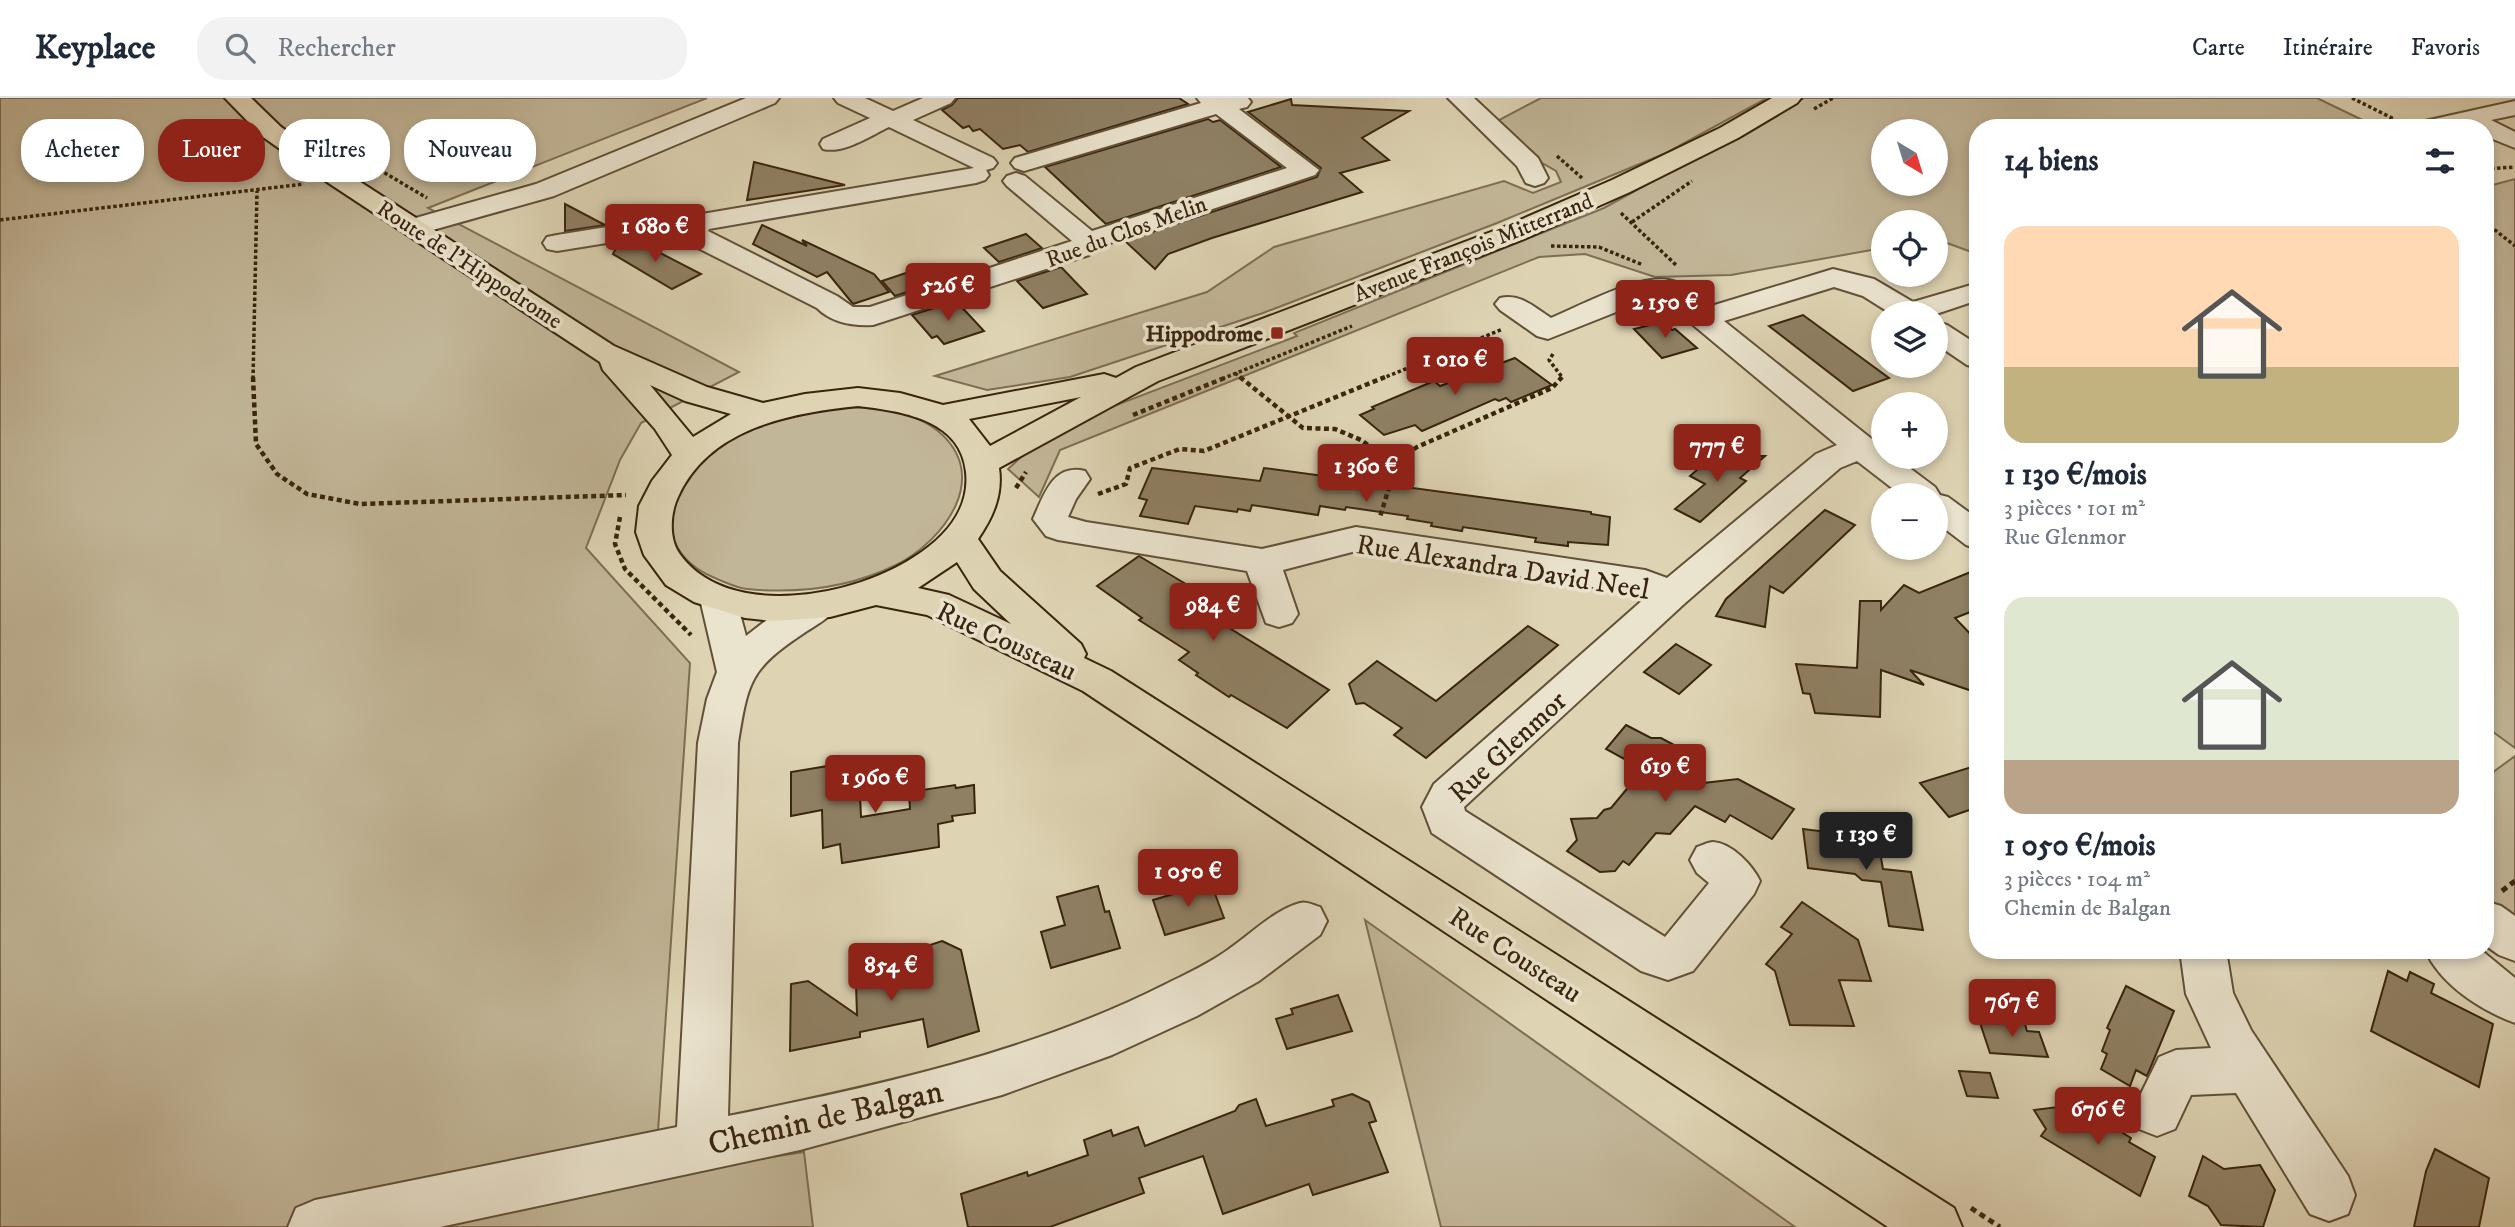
<!DOCTYPE html>
<html lang="fr">
<meta charset="utf-8">
<style>
body{margin:0;font-family:"IM FELL DW Pica",serif;background:#f2f2f3;color:#1f2937;height:100vh;display:flex;flex-direction:column;font-size:26px;white-space:nowrap}
*{box-sizing:border-box;margin:0}
p{font-size:23px;color:#747a83}
.icon{flex:none;width:38px;height:38px;fill:none;stroke:currentColor;stroke-width:2;stroke-linecap:round;stroke-linejoin:round}
.map{position:relative;flex:1;overflow:hidden}
.side{position:absolute;left:1969px;top:21px;width:525px;height:840px;display:flex;flex-direction:column;background:#fff;border-radius:28px;box-shadow:0 4px 10px #0003}
.side>*{flex:none}
.top-card{position:absolute;left:21px;top:21px;width:665px;height:63px;display:flex;gap:14px}
.needle{width:46px;rotate:142deg}
.buttons{position:absolute;left:1871px;top:21px;display:grid;gap:14px}
.buttons a{display:grid;place-items:center;width:77px;height:77px;border-radius:50%;background:#fff;box-shadow:0 4px 10px #0003;font-size:35px}
.price{position:absolute;translate:-50% -60px;padding:0 16px;border-radius:7px;background:#8f2418;color:#fff;font-size:23px;line-height:46px;filter:drop-shadow(0 2px 4px #0008)}
.price::after{content:'';position:absolute;left:50%;top:42px;width:21px;height:16px;margin-left:-10px;background:inherit;clip-path:polygon(0 0,100% 0,50% 100%)}
.price.current{background:#222;color:#fff}
ul{padding:0;list-style:none}
li{display:grid;align-content:center;gap:14px;height:371px;padding:0 35px}
li span{display:grid;place-items:center;height:217px;border-radius:21px;color:#555}
li>.icon{margin-inline-start:auto}
span .icon{width:126px;height:126px;fill:#fffc;stroke-width:1}
li b{font-size:30px}
h2{display:flex;justify-content:space-between;align-items:center;height:84px;padding:0 35px;font-size:30px}
.tag{padding:0 24px;border-radius:28px;background:#fff;box-shadow:0 4px 10px #0003;font-size:24px;line-height:63px}
.tag.current{background:#8f2418;color:#fff}
header{display:flex;align-items:center;gap:42px;box-sizing:border-box;height:98px;padding:0 35px;background:#fff;border-bottom:2px solid #e0e1e3}
header strong{font-size:33px}
nav{display:flex;gap:38px;margin-inline-start:auto;font-size:24px}
.search{width:490px;height:63px;background:#f2f2f3;display:flex;align-items:center;gap:18px;box-sizing:border-box;padding:0 24px;border-radius:28px;color:#747a83;font-size:26px}
.map>svg:first-child{display:block}
</style>
<header>
<strong>Keyplace</strong>
<div class="search"><svg class="icon" aria-label="search" viewBox="0 0 24 24"><circle cx="10" cy="10" r="6"/><path d="M15 15l6 6"/></svg>Rechercher</div>
<nav><a>Carte</a><a>Itinéraire</a><a>Favoris</a></nav>
</header>
<div class="map">
<svg width="2515" height="1129" viewBox="0 0 2515 1129">
<rect width="100%" height="100%" fill="#ded4b4"/>
<filter id="stains"><feTurbulence type="fractalNoise" baseFrequency=".00286" numOctaves="4"/><feColorMatrix values="0 0 0 0 .2 0 0 0 0 .09 0 0 0 0 .02 0 0 0 .5 -.17"/></filter>
<radialGradient id="worn" r=".72"><stop offset=".6" stop-color="#630" stop-opacity="0"/><stop offset="1" stop-color="#630" stop-opacity=".3"/></radialGradient>
<!-- green -->
<g fill="#c2b698" stroke="#7e6e53" stroke-width="2" fill-rule="evenodd">
<path d="M 0,0 L 707,0 L 428,110 L 739,274 L 641,325 L 620,362 L 586,450 L 690,565 L 655,1077 L 804,1054 L 813,1129 L 0,1129 Z"/>
<path d="M 1541,0 L 1767,0 L 1666,55 L 1497,125 L 1263,215 L 1070,279 L 987,292 L 935,278 L 1207,194 L 1274,149 L 1504,83 L 1533,95 L 1561,84 L 1556,73 L 1482,31 Z"/>
<path d="M 1804,0 L 2317,0 L 2379,30 L 1978,30 L 1977,156 L 1936,141 L 1936,124 L 1883,124 L 1883,150 L 1731,177 L 1655,179 L 1585,156 L 1539,159 L 1060,352 L 1039,399 L 1008,371 L 1051,332 L 1297,238 L 1294,235 L 1604,110 ZM 1883,33 L 1936,33 L 1936,86 L 1883,86 Z"/>
<path d="M 2515,81 L 2515,650 L 2485,628 L 2485,89 Z"/>
<path d="M 826,309 C 863,309 907,308 938,333 C 992,378 945,442 896,467 C 849,490 799,496 747,491 C 737,490 727,485 717,481 C 655,457 658,396 705,357 C 740,328 783,317 826,309 Z"/>
<path d="M 2515,658 L 2515,821 L 2485,800 L 2485,680 Z"/>
<path d="M 1365,822 L 1795,1129 L 1441,1129 Z"/>
</g>
<!-- building -->
<g fill="#8f8064" stroke="#39250e" stroke-width="2">
<path d="M 958,0 L 1179,0 L 1188,6 L 1028,54 L 1020,47 L 1003,51 L 980,31 L 973,33 L 969,28 L 963,30 L 942,12 L 952,7 Z"/>
<path d="M 1291,1 L 1292,7 L 1409,13 L 1362,40 L 1389,62 L 1340,75 L 1362,94 L 1212,140 L 1168,156 L 1155,171 L 1125,143 L 1317,79 L 1321,70 L 1248,14 Z"/>
<path d="M 1208,21 L 1213,24 L 1220,22 L 1281,69 L 1106,126 L 1045,69 Z"/>
<path d="M 754,64 L 845,87 L 747,102 Z"/>
<path d="M 565,106 L 605,127 L 565,133 Z"/>
<path d="M 762,127 L 807,148 L 802,142 L 874,176 L 889,194 L 853,206 L 827,174 L 817,179 L 753,146 Z"/>
<path d="M 1026,136 L 1042,150 L 999,164 L 984,150 Z"/>
<path d="M 637,143 L 701,176 L 672,191 L 613,156 L 618,146 Z"/>
<path d="M 924,169 L 938,184 L 895,198 L 882,183 Z"/>
<path d="M 1061,169 L 1087,196 L 1043,210 L 1017,183 Z"/>
<path d="M 956,203 L 984,233 L 944,246 L 937,238 L 932,240 L 912,217 Z"/>
<path d="M 1803,217 L 1889,280 L 1853,293 L 1769,228 Z"/>
<path d="M 1662,224 L 1672,232 L 1675,231 L 1697,250 L 1662,260 L 1634,231 Z"/>
<path d="M 1515,260 L 1552,287 L 1511,304 L 1506,300 L 1499,303 L 1495,301 L 1422,333 L 1415,327 L 1384,337 L 1360,317 L 1374,311 L 1372,309 L 1434,283 L 1440,288 Z"/>
<path d="M 1713,358 L 1765,358 L 1740,380 L 1746,383 L 1700,424 L 1675,411 L 1705,386 L 1690,378 Z"/>
<path d="M 1152,370 L 1260,383 L 1264,370 L 1591,414 L 1591,416 L 1610,419 L 1608,447 L 1568,444 L 1568,448 L 1535,444 L 1536,440 L 1463,429 L 1462,433 L 1431,428 L 1432,425 L 1407,421 L 1408,418 L 1346,409 L 1345,412 L 1320,408 L 1318,417 L 1252,407 L 1250,413 L 1238,411 L 1237,414 L 1195,408 L 1188,426 L 1140,418 L 1147,402 L 1139,400 Z"/>
<path d="M 1825,412 L 1855,427 L 1783,495 L 1770,488 L 1765,529 L 1716,518 L 1726,501 Z"/>
<path d="M 1139,458 L 1236,516 L 1223,526 L 1329,592 L 1287,630 L 1231,597 L 1229,599 L 1196,577 L 1198,575 L 1179,562 L 1189,554 L 1139,522 L 1142,520 L 1097,488 Z"/>
<path d="M 1978,471 L 1978,511 L 1955,520 L 1978,544 L 1978,595 L 1910,572 L 1924,587 L 1881,572 L 1880,619 L 1815,615 L 1810,596 L 1803,595 L 1796,566 L 1857,570 L 1860,503 L 1881,503 L 1881,512 L 1904,487 L 1919,495 Z"/>
<path d="M 1528,528 L 1558,547 L 1426,660 L 1394,637 L 1402,630 L 1364,605 L 1356,606 L 1349,586 L 1377,563 L 1436,603 Z"/>
<path d="M 1676,546 L 1711,567 L 1679,596 L 1644,574 Z"/>
<path d="M 1626,627 L 1651,640 L 1661,640 L 1693,657 L 1668,689 L 1738,681 L 1794,711 L 1772,741 L 1730,717 L 1725,724 L 1695,708 L 1670,736 L 1656,735 L 1629,767 L 1623,763 L 1615,773 L 1600,774 L 1567,753 L 1577,742 L 1571,721 L 1597,720 L 1604,712 L 1611,710 L 1641,674 L 1628,667 L 1630,664 L 1606,651 Z"/>
<path d="M 834,667 L 835,680 L 859,676 L 861,719 L 910,711 L 909,694 L 955,687 L 956,690 L 974,687 L 975,715 L 952,718 L 953,723 L 938,726 L 939,749 L 842,765 L 840,746 L 823,750 L 822,712 L 791,718 L 791,674 Z"/>
<path d="M 1978,667 L 1978,709 L 1949,719 L 1920,685 Z"/>
<path d="M 1803,731 L 1851,737 L 1856,741 L 1878,743 L 1883,771 L 1911,774 L 1923,832 L 1889,828 L 1881,784 L 1862,782 L 1855,776 L 1808,770 Z"/>
<path d="M 1211,785 L 1224,820 L 1165,837 L 1153,802 Z"/>
<path d="M 1098,788 L 1105,814 L 1109,813 L 1120,850 L 1051,870 L 1041,834 L 1065,827 L 1057,799 Z"/>
<path d="M 1802,804 L 1858,842 L 1871,883 L 1839,882 L 1854,928 L 1790,927 L 1775,873 L 1766,866 L 1792,836 L 1781,829 Z"/>
<path d="M 942,843 L 961,852 L 979,933 L 928,949 L 923,921 L 860,934 L 860,939 L 790,953 L 791,886 L 808,883 L 857,917 L 856,886 L 914,875 L 909,854 Z"/>
<path d="M 2388,873 L 2407,883 L 2410,874 L 2434,886 L 2431,895 L 2493,926 L 2479,989 L 2371,933 Z"/>
<path d="M 2126,888 L 2174,913 L 2147,978 L 2136,972 L 2130,988 L 2101,971 L 2107,956 L 2102,953 L 2110,932 L 2107,930 Z"/>
<path d="M 1338,897 L 1352,933 L 1287,951 L 1276,921 L 1293,916 L 1291,911 Z"/>
<path d="M 1979,922 L 2025,926 L 2027,933 L 2039,934 L 2048,959 L 1990,955 Z"/>
<path d="M 1959,973 L 1990,975 L 1998,1000 L 1967,998 Z"/>
<path d="M 1352,996 L 1369,1004 L 1376,1023 L 1369,1025 L 1388,1074 L 1313,1097 L 1309,1086 L 1223,1116 L 1203,1058 L 1139,1080 L 1144,1095 L 1050,1129 L 968,1129 L 961,1096 L 1027,1074 L 1028,1078 L 1088,1057 L 1084,1042 L 1111,1032 L 1113,1038 L 1138,1029 L 1145,1048 L 1235,1013 L 1239,1007 L 1256,1001 L 1266,1028 L 1334,1008 L 1332,1002 Z"/>
<path d="M 2066,1008 L 2075,1033 L 2082,1016 L 2105,1030 L 2107,1025 L 2131,1040 L 2129,1044 L 2155,1059 L 2140,1098 L 2041,1038 L 2046,1031 L 2034,1012 Z"/>
<path d="M 2435,1051 L 2489,1080 L 2479,1129 L 2414,1129 L 2426,1073 Z"/>
<path d="M 2203,1058 L 2224,1071 L 2260,1067 L 2275,1092 L 2263,1129 L 2221,1127 L 2208,1108 L 2189,1098 Z"/>
</g>
<g fill="none" stroke-linecap="round" stroke-linejoin="round">
<!-- minor casing -->
<g stroke="#625138" stroke-width="4">
<g id="minor">
<path d="M 746,0 L 779,0 L 775,5 L 554,98 L 415,137 L 405,135 L 401,129 L 405,123 L 536,86 Z"/>
<path d="M 834,0 L 865,0 L 893,13 L 923,0 L 955,0 L 951,5 L 913,22 L 993,60 L 997,65 L 993,70 L 986,72 L 989,77 L 985,82 L 976,85 L 709,131 L 708,133 L 837,198 L 853,209 L 870,209 L 1072,143 L 1007,88 L 1003,83 L 1007,78 L 1016,75 L 1025,78 L 1092,133 L 1287,70 L 1216,16 L 1024,73 L 1015,70 L 1011,65 L 1015,60 L 1201,5 L 1197,0 L 1248,0 L 1251,4 L 1247,9 L 1239,11 L 1319,72 L 1315,77 L 1098,149 L 1089,157 L 873,227 C 852,228 832,225 817,210 L 684,143 L 681,133 L 557,153 L 547,151 L 543,145 L 547,139 L 557,137 L 681,117 L 696,117 L 974,70 L 889,29 C 870,38 844,56 823,51 L 820,46 L 823,41 L 870,20 L 838,5 Z"/>
<path d="M 1448,0 L 1474,0 L 1538,60 L 1548,80 L 1544,85 L 1535,88 L 1526,85 L 1517,68 Z"/>
<path d="M 2515,3 L 2515,17 L 2491,22 L 2515,34 L 2515,50 L 2485,38 L 2485,30 L 2413,30 L 2416,25 Z"/>
<path d="M 1833,171 L 1874,181 L 1913,204 L 1978,185 L 1978,202 L 1936,216 L 1890,215 L 1863,198 L 1834,189 L 1724,223 L 1883,350 L 1883,359 L 1895,359 L 1935,389 L 1940,397 L 1948,399 L 1978,421 L 1978,451 L 1966,447 L 1936,424 L 1936,397 L 1901,397 L 1857,363 L 1840,370 L 1684,506 L 1464,709 L 1465,713 L 1665,839 L 1709,785 L 1697,775 L 1690,762 L 1697,749 C 1701,748 1708,744 1713,744 C 1732,745 1753,768 1760,783 L 1754,796 L 1693,873 L 1668,882 L 1641,873 L 1432,735 L 1422,709 L 1434,686 L 1645,500 L 1638,496 L 1356,453 L 1283,472 L 1298,516 L 1292,525 L 1279,529 L 1266,525 L 1247,473 L 1058,442 L 1046,438 L 1033,421 C 1044,397 1053,365 1085,373 L 1090,381 L 1076,401 L 1068,419 L 1086,424 L 1262,451 L 1356,429 L 1645,472 L 1667,480 L 1816,356 L 1837,347 L 1662,201 L 1654,199 L 1548,241 L 1537,238 L 1500,212 L 1495,206 L 1500,200 C 1520,195 1534,209 1551,220 C 1580,208 1643,173 1673,183 C 1686,187 1697,200 1708,209 Z"/>
<path d="M 1936,224 L 1947,227 L 1978,247 L 1978,270 L 1967,267 L 1936,246 Z"/>
<path d="M 718,488 L 731,492 L 736,501 L 746,538 C 769,521 801,490 831,499 L 837,508 C 829,521 816,527 804,535 C 750,571 748,583 738,645 L 728,1018 C 876,988 1029,955 1164,887 C 1186,876 1210,865 1229,851 C 1251,836 1274,812 1300,805 C 1307,803 1313,807 1320,809 L 1327,823 L 1320,837 L 1259,883 L 1197,918 L 1112,957 L 1002,997 L 800,1052 L 440,1129 L 288,1129 L 296,1110 L 315,1102 L 677,1029 L 698,645 L 707,601 L 717,574 L 700,501 L 705,492 Z"/>
<path d="M 2485,803 L 2501,808 L 2515,818 L 2515,863 L 2499,857 L 2485,847 Z"/>
<path d="M 2180,852 L 2226,852 L 2233,895 L 2251,932 L 2348,1078 L 2355,1097 L 2348,1116 L 2329,1123 L 2310,1116 L 2236,995 L 2191,997 L 2175,1031 L 2157,1038 L 2139,1031 L 2132,1014 L 2159,959 L 2176,952 L 2211,950 L 2186,896 Z"/>
<path d="M 2425,852 L 2481,852 L 2515,880 L 2515,925 C 2480,912 2441,887 2425,852 Z"/>
</g>
</g>
<!-- major casing -->
<g stroke="#39250e" stroke-width="4">
<path id="major" d="M 225,0 L 251,0 L 281,29 L 348,76 L 614,248 L 707,289 L 763,305 L 805,296 L 858,290 L 900,295 L 943,307 L 1104,276 L 1116,280 L 1136,269 L 1504,129 L 1612,82 L 1720,30 L 1772,0 L 1801,0 L 1797,5 L 1738,40 L 1630,94 L 1524,141 L 1158,283 L 999,370 C 1003,397 993,419 978,441 L 1000,473 L 1081,546 L 1086,556 L 1084,560 L 1111,573 L 1954,1110 L 1962,1129 L 1888,1129 L 1083,593 L 927,517 L 876,507 L 830,519 L 772,523 L 745,520 L 694,504 L 666,487 L 644,457 L 636,434 L 639,408 L 652,383 L 672,357 L 655,331 L 603,272 L 600,264 L 330,86 L 263,39 ZM 650,287 L 685,303 L 731,316 L 693,339 ZM 1081,299 L 990,348 L 969,321 ZM 858,308 C 900,313 961,321 966,374 C 970,412 944,440 914,459 C 856,498 727,524 679,455 C 669,440 670,416 678,399 C 709,330 790,315 858,308 ZM 957,464 L 974,491 L 1011,526 L 949,497 L 918,490 Z"/>
</g>
<!-- path-far2 -->
<g stroke="#39250e" stroke-width="3.5" stroke-dasharray="3.5 2.5" stroke-linecap="butt">
<path d="M 2352,0 L 2394,21 L 2384,24 L 2396,30"/>
<path d="M 1814,11 L 1833,0"/>
<path d="M 338,47 L 427,100"/>
<path d="M 1557,58 L 1582,80"/>
<path d="M 2485,71 L 2515,69"/>
<path d="M 1621,115 L 1676,167"/>
<path d="M 0,122 L 304,86"/>
<path d="M 1632,124 L 1692,83"/>
<path d="M 2485,124 L 2515,148"/>
<path d="M 1551,148 L 1599,149 L 1643,167"/>
<path d="M 1553,256 L 1549,262 L 1562,279 L 1560,281"/>
<path d="M 1235,275 L 1242,281"/>
<path d="M 253,281 L 257,93"/>
<path d="M 1222,281 L 1352,228"/>
<path d="M 1381,281 L 1503,231"/>
</g>
<!-- path-far1 -->
<g stroke="#39250e" stroke-width="4.5" stroke-dasharray="5 3.5" stroke-linecap="butt">
<path d="M 253,279 L 256,346 L 277,376 L 307,396 L 360,406 L 626,397"/>
<path d="M 1240,279 L 1303,330 L 1335,331 L 1361,342 L 1393,366 L 1392,380 L 1380,419"/>
<path d="M 1133,317 L 1227,279"/>
<path d="M 1393,366 L 1417,349 L 1552,290 L 1562,279"/>
<path d="M 1016,390 L 1026,374"/>
<path d="M 1098,396 L 1126,386 L 1130,370 L 1180,351 L 1204,353 L 1385,279"/>
<path d="M 620,419 L 615,446 L 625,471 L 691,537"/>
</g>
<!-- path -->
<g stroke="#39250e" stroke-width="5" stroke-dasharray="6 4.5" stroke-linecap="butt">
<path d="M 2502,793 L 2515,783"/>
<path d="M 1971,1110 L 2000,1129"/>
</g>
<!-- minor -->
<use href="#minor" fill="#eae3ce" fill-rule="evenodd"/>
<!-- major -->
<use href="#major" fill="#ded4b4" fill-rule="evenodd"/>
</g>
<!-- markers -->
<rect fill="#8f2418" stroke="#eae3ce" stroke-width="2.5" x="1270" y="228" width="14" height="14" rx="3.5"/>
<g text-anchor="middle" stroke-width="7" stroke-linejoin="round" paint-order="stroke">
<!-- far-street labels -->
<g font-size="23" fill="#39250e" stroke="#eae3ce">
<text transform="translate(1126 133) rotate(-20)" y="8">Rue du Clos Melin</text>
<text transform="translate(1473 149) rotate(-22)" y="8">Avenue François Mitterrand</text>
<text transform="translate(470 166) rotate(33)" y="8">Route de l'Hippodrome</text>
</g>
<!-- far-poi labels -->
<g font-size="23" font-weight="bold" fill="#39250e" stroke="#eae3ce" text-anchor="end">
<text x="1263" y="243">Hippodrome</text>
</g>
<!-- street labels -->
<g font-size="28" fill="#39250e" stroke="#eae3ce">
<text transform="translate(1503 468) rotate(9)" y="10">Rue Alexandra David Neel</text>
<text transform="translate(1007 542) rotate(25)" y="10">Rue Cousteau</text>
<text transform="translate(1507 648) rotate(-43)" y="10">Rue Glenmor</text>
<text transform="translate(1516 856) rotate(33)" y="10">Rue Cousteau</text>
</g>
<!-- near-street labels -->
<g font-size="33" fill="#39250e" stroke="#eae3ce">
<text transform="translate(825 1018) rotate(-13)" y="12">Chemin de Balgan</text>
</g>
</g>
<rect width="100%" height="100%" filter="url(#stains)"/>
<rect width="100%" height="100%" fill="url(#worn)"/>
</svg>
<div class="buttons">
<a><svg class="needle" viewBox="-14 -14 28 28"><path d="M0-13l5 13h-10z" fill="#e53935"/><path d="M0 13l5-13h-10z" fill="#747a83"/></svg></a>
<a><svg class="icon" aria-label="locate" viewBox="0 0 24 24"><circle cx="12" cy="12" r="6"/><path d="M12 2v4M12 18v4M2 12h4M18 12h4"/></svg></a>
<a><svg class="icon" aria-label="layers" viewBox="0 0 24 24"><path d="M12 4l9 5-9 5-9-5zM3 14l9 5 9-5"/></svg></a>
<a>+</a>
<a>−</a>
</div>
<b class="price" style="left:655px;top:166px">1 680 €</b>
<b class="price" style="left:948px;top:225px">526 €</b>
<b class="price" style="left:1665px;top:242px">2 150 €</b>
<b class="price" style="left:1455px;top:299px">1 010 €</b>
<b class="price" style="left:1717px;top:386px">777 €</b>
<b class="price" style="left:1366px;top:406px">1 360 €</b>
<b class="price" style="left:1213px;top:545px">984 €</b>
<b class="price" style="left:1665px;top:706px">619 €</b>
<b class="price" style="left:875px;top:717px">1 960 €</b>
<b class="price current" style="left:1866px;top:774px">1 130 €</b>
<b class="price" style="left:1188px;top:811px">1 050 €</b>
<b class="price" style="left:891px;top:905px">854 €</b>
<b class="price" style="left:2012px;top:941px">767 €</b>
<b class="price" style="left:2098px;top:1049px">676 €</b>
<div class="top-card">
<a class="tag">Acheter</a>
<a class="tag current">Louer</a>
<a class="tag">Filtres</a>
<a class="tag">Nouveau</a>
</div>
<section class="side">
<h2>14 biens<svg class="icon" aria-label="filters" viewBox="0 0 24 24"><path d="M4 7h16M4 17h16"/><circle cx="9" cy="7" r="2"/><circle cx="15" cy="17" r="2"/></svg></h2>
<ul>
<li><span style="background:linear-gradient(#ffd9b3 65%,#c2b280 0)"><svg class="icon" aria-label="home" viewBox="0 0 24 24"><path d="M3 11l9-7 9 7M6 9v11h12V9"/></svg></span><div><b>1 130 €/mois</b><p>3 pièces · 101 m²</p><p>Rue Glenmor</p></div></li>
<li><span style="background:linear-gradient(#dfe7d0 75%,#b9a48a 0)"><svg class="icon" aria-label="home" viewBox="0 0 24 24"><path d="M3 11l9-7 9 7M6 9v11h12V9"/></svg></span><div><b>1 050 €/mois</b><p>3 pièces · 104 m²</p><p>Chemin de Balgan</p></div></li>
</ul>
</section>
</div>
